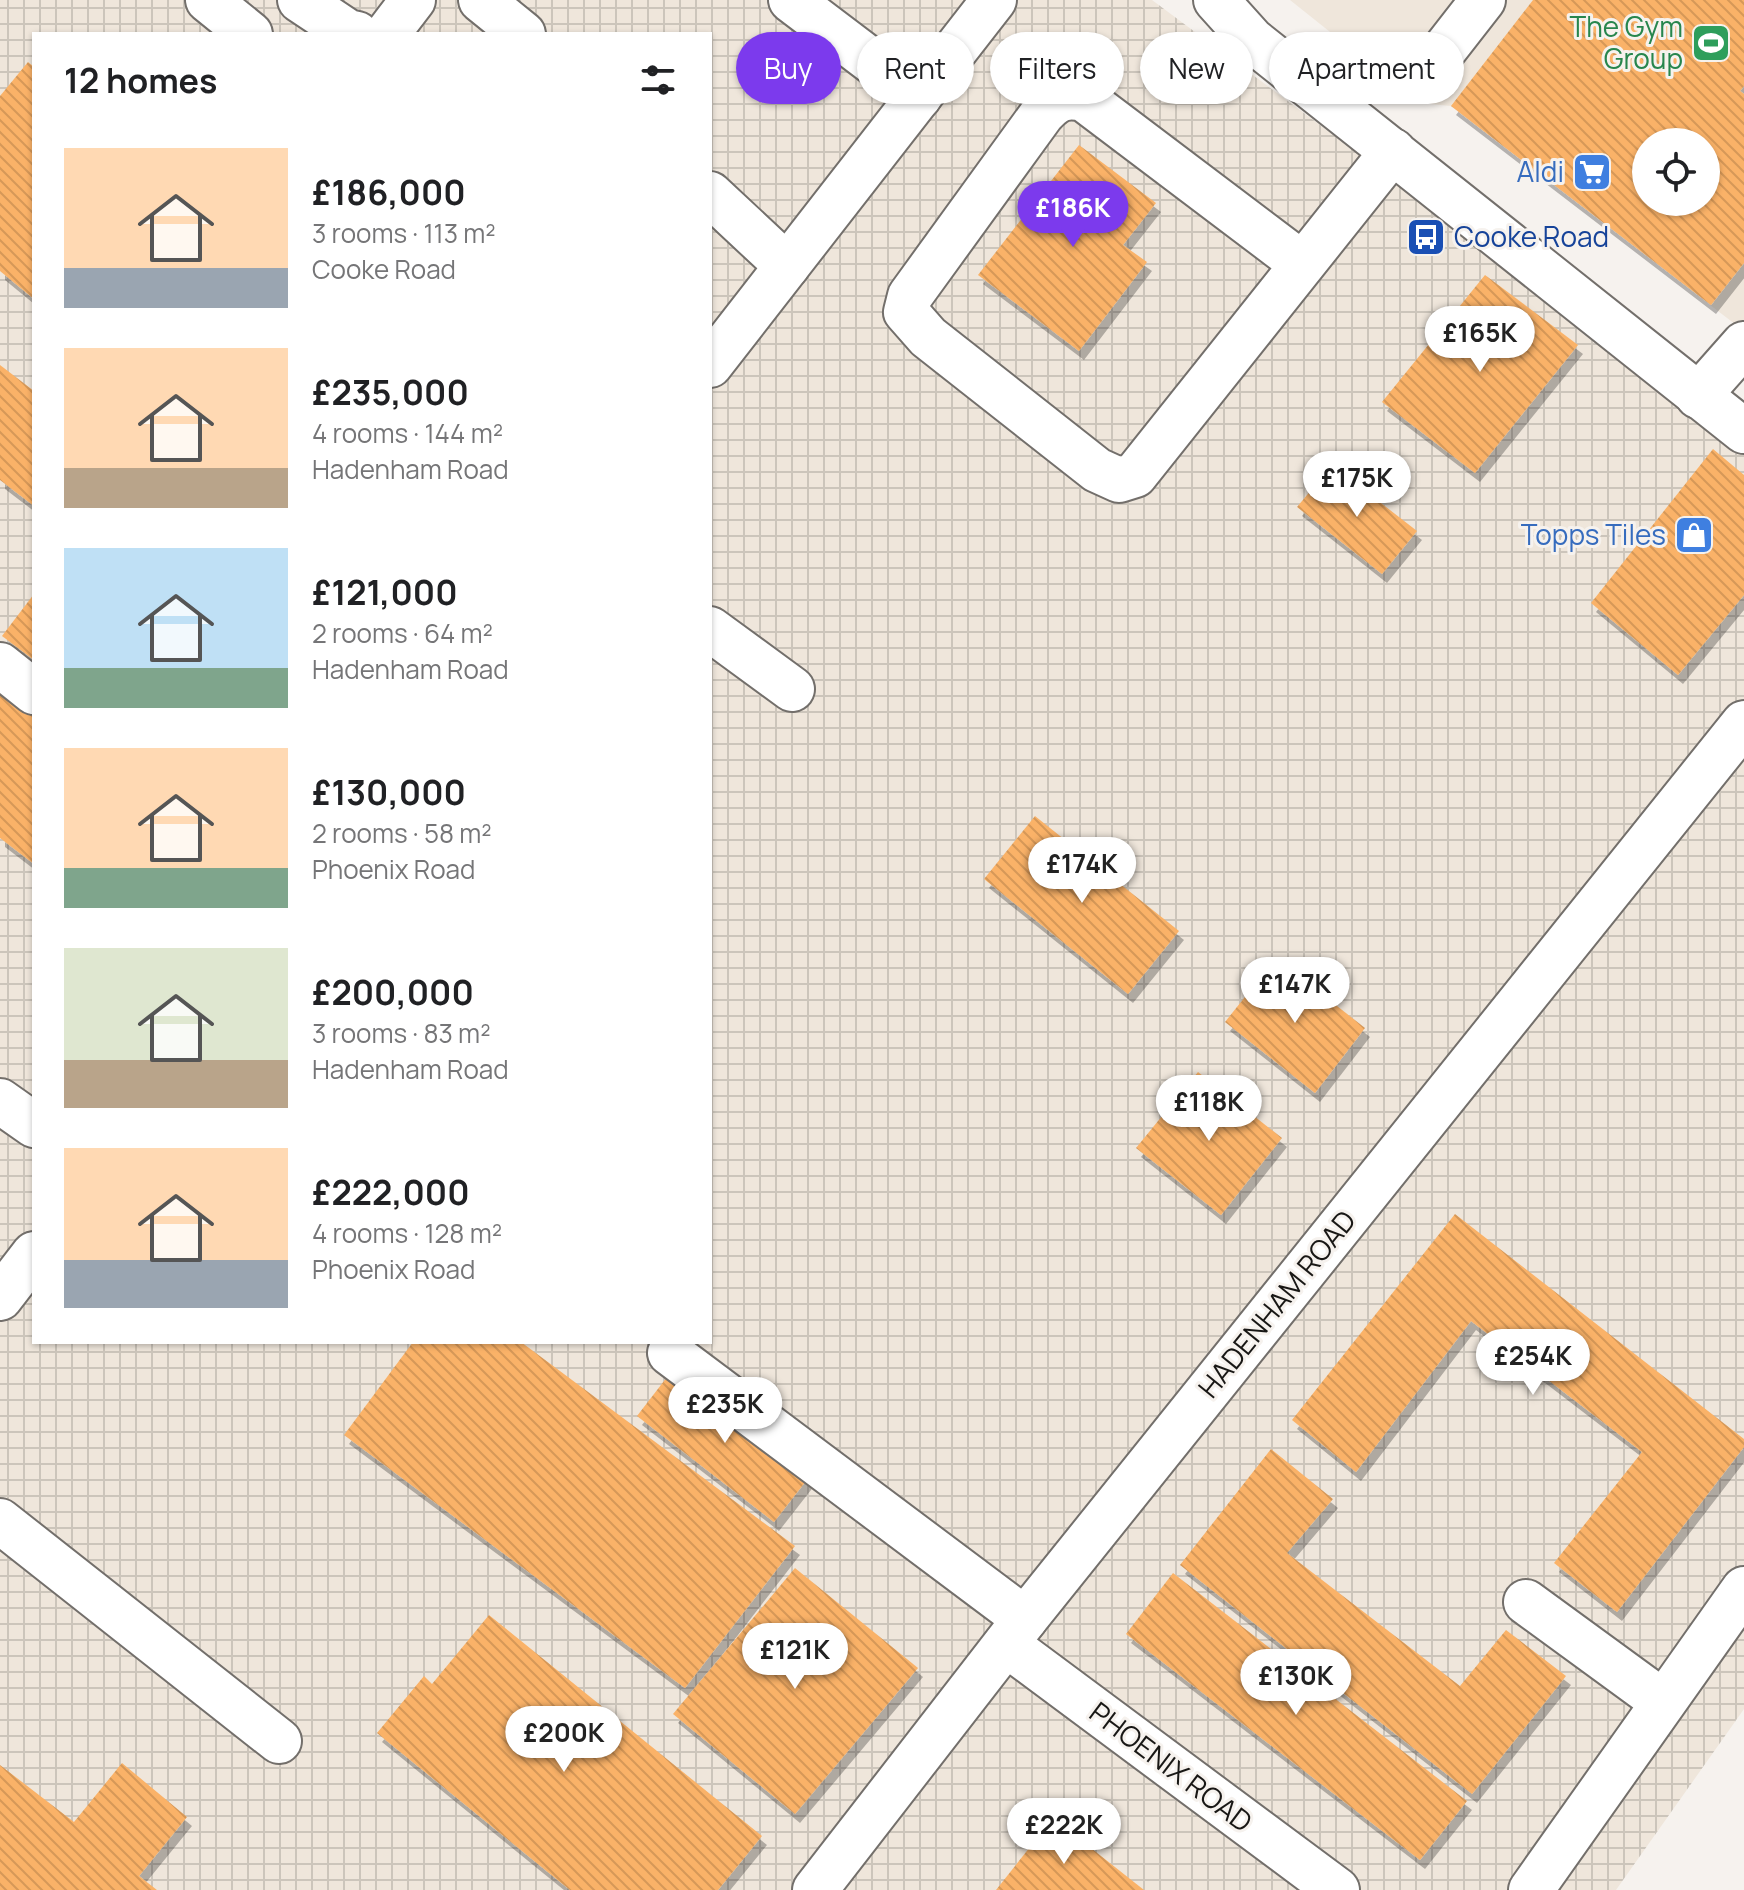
<!DOCTYPE html>
<meta charset="utf-8">
<style>
body{margin:0;font-family:Manrope,sans-serif;background:#f2f2f2;color:#202124;height:100vh;display:flex;flex-direction:column;font-size:30px;white-space:nowrap}
*{box-sizing:border-box;margin:0}
p{font-size:26px;color:#757577}
.icon{flex:none;width:44px;height:44px;fill:none;stroke:currentColor;stroke-width:2;stroke-linecap:round;stroke-linejoin:round}
.map{position:relative;flex:1;overflow:hidden}
.sheet{position:absolute;left:32px;top:32px;width:680px;height:1312px;display:flex;flex-direction:column;background:#fff;border-radius:0px;box-shadow:0 2px 6px #0004}
.sheet>*{flex:none}
.hud{position:absolute;left:736px;top:32px;width:760px;height:72px;display:flex;gap:16px}
.controls{position:absolute;left:1632px;top:128px;display:grid;gap:16px}
.controls a{display:grid;place-items:center;width:88px;height:88px;border-radius:50%;background:#fff;box-shadow:0 2px 6px #0004;font-size:40px}
.price{position:absolute;translate:-50% -68px;padding:0 18px;border-radius:28px;background:#fff;color:#222;font-size:26px;line-height:52px;filter:drop-shadow(0 2px 4px #0008)}
.price::after{content:'';position:absolute;left:50%;top:48px;width:24px;height:18px;margin-left:-12px;background:inherit;clip-path:polygon(0 0,100% 0,50% 100%)}
.price.active{background:#7c3aed;color:#fff}
ul{padding:0;list-style:none}
li{display:flex;align-items:center;gap:24px;height:200px;padding:0 32px}
li span{display:grid;place-items:center;flex:none;width:224px;height:160px;border-radius:0px;color:#555}
li>.icon{margin-inline-start:auto}
span .icon{width:96px;height:96px;fill:#fffc;stroke-width:1}
li b{font-size:34px}
h2{display:flex;justify-content:space-between;align-items:center;height:96px;padding:0 32px;font-size:34px}
.chip{padding:0 28px;border-radius:36px;background:#fff;box-shadow:0 2px 6px #0004;font-size:28px;line-height:72px}
.chip.active{background:#7c3aed;color:#fff}
.map>svg:first-child{display:block}
</style>
<div class="map">
<svg width="1744" height="1890" viewBox="0 0 1744 1890">
<defs>
<pattern id="industrial-grid" width="8" height="8" patternUnits="userSpaceOnUse" patternTransform="scale(2)"><rect width="8" height="8" fill="#efe6db"/><path d="M0 4h8M4 0v8" fill="none" stroke="#ccc5bb"/></pattern>
<pattern id="building-back-hatch" width="6" height="6" patternUnits="userSpaceOnUse" patternTransform="scale(2)"><rect width="6" height="6" fill="#fab267"/><path d="M-1 5l2 2M0 0l6 6M5-1l2 2" fill="none" stroke="#d69858"/></pattern>
<filter id="shadow"><feDropShadow dx="5" dy="9" stdDeviation="0" flood-color="#0004"/></filter>
</defs>
<rect width="100%" height="100%" fill="#f6f2ee"/>
<!-- built -->
<path fill="#efe6db" fill-rule="evenodd" d="M 1290,0 L 1744,0 L 1744,331 L 1451,106 L 1419,103 ZM 1646,142 L 1706,142 L 1706,202 L 1646,202 Z"/>
<!-- industrial -->
<path fill="url(#industrial-grid)" fill-rule="evenodd" d="M 0,0 L 1152,0 L 1744,440 L 1744,1709 L 1616,1890 L 0,1890 ZM 34,34 L 710,34 L 710,1342 L 34,1342 Z"/>
<!-- building -->
<g fill="url(#building-back-hatch)" fill-rule="evenodd" filter="url(#shadow)">
<path d="M 1533,0 L 1744,0 L 1744,86 L 1740,91 L 1744,94 L 1744,263 L 1711,305 L 1451,106 ZM 1646,142 L 1706,142 L 1706,202 L 1646,202 Z"/>
<path d="M 28,62 L 34,67 L 34,299 L 0,271 L 0,96 Z"/>
<path d="M 1079,145 L 1156,203 L 1123,245 L 1147,262 L 1079,351 L 978,275 Z"/>
<path d="M 1485,275 L 1578,345 L 1475,473 L 1382,402 Z"/>
<path d="M 0,365 L 34,391 L 34,506 L 0,480 Z"/>
<path d="M 1713,449 L 1744,475 L 1744,595 L 1678,675 L 1591,603 Z"/>
<path d="M 1332,465 L 1417,531 L 1382,574 L 1297,507 Z"/>
<path d="M 34,594 L 34,660 L 2,636 Z"/>
<path d="M 0,682 L 34,709 L 34,864 L 0,838 Z"/>
<path d="M 1035,816 L 1179,931 L 1128,994 L 984,879 Z"/>
<path d="M 1276,958 L 1365,1028 L 1315,1093 L 1225,1022 Z"/>
<path d="M 1198,1072 L 1282,1138 L 1221,1215 L 1136,1148 Z"/>
<path d="M 1455,1214 L 1744,1439 L 1744,1447 L 1617,1612 L 1554,1563 L 1642,1452 L 1471,1321 L 1356,1472 L 1292,1420 Z"/>
<path d="M 413,1342 L 521,1342 L 795,1546 L 685,1688 L 344,1435 Z"/>
<path d="M 674,1368 L 813,1472 L 774,1522 L 637,1416 Z"/>
<path d="M 1271,1449 L 1333,1499 L 1287,1553 L 1460,1686 L 1506,1630 L 1566,1676 L 1472,1794 L 1180,1565 Z"/>
<path d="M 795,1568 L 918,1668 L 795,1814 L 673,1714 Z"/>
<path d="M 1173,1573 L 1467,1801 L 1420,1860 L 1126,1634 Z"/>
<path d="M 489,1615 L 762,1836 L 718,1890 L 570,1890 L 377,1733 L 424,1676 L 432,1684 Z"/>
<path d="M 122,1763 L 187,1817 L 139,1876 L 157,1890 L 0,1890 L 0,1765 L 74,1822 Z"/>
<path d="M 1053,1818 L 1144,1890 L 996,1890 Z"/>
</g>
<g fill="none" stroke-linecap="round" stroke-linejoin="round">
<!-- minor casing -->
<g stroke="#736f6b" stroke-width="48">
<g id="minor">
<path d="M 208,0 L 250,34"/>
<path d="M 300,0 L 348,32 L 357,34"/>
<path d="M 481,0 L 523,34"/>
<path d="M 791,0 L 919,97"/>
<path d="M 1216,0 L 1252,40 L 1744,431"/>
<path d="M 387,34 L 413,0"/>
<path d="M 1437,59 L 1483,0"/>
<path d="M 710,194 L 787,266"/>
<path d="M 1301,263 L 1084,99 C 1064,95 1056,99 1042,114 L 910,296 L 906,312 L 928,337 L 1097,470 L 1119,480 L 1135,475 L 1393,151"/>
<path d="M 710,365 L 994,0"/>
<path d="M 1698,396 L 1744,344"/>
<path d="M 710,629 L 792,689"/>
<path d="M 0,665 L 34,692"/>
<path d="M 0,1101 L 34,1125"/>
<path d="M 0,1298 L 34,1254"/>
<path d="M 670,1353 L 1025,1619"/>
<path d="M 0,1521 L 279,1741"/>
<path d="M 1526,1602 L 1663,1702"/>
<path d="M 1006,1644 L 1337,1890"/>
<path d="M 815,1890 L 1025,1619 L 1744,723"/>
<path d="M 1531,1890 L 1744,1589"/>
</g>
</g>
<!-- minor -->
<use href="#minor" stroke="#fff" stroke-width="44"/>
</g>
<!-- icons -->
<defs>
<g id="stadium-square" transform="scale(2)"><rect x="-9" y="-9" width="18" height="18" rx="4" fill="#2e9e5b" stroke="#f6f2ee"/><path d="M0-5a6.5 5 0 1 0 0 10a6.5 5 0 1 0 0-10ZM-3.5-1.8h7v3.6h-7Z" fill="#fff"/></g>
<g id="supermarket-square" transform="scale(2)"><rect x="-9" y="-9" width="18" height="18" rx="4" fill="#3f7fe0" stroke="#f6f2ee"/><path d="M-6-5.5h2.5l.6 2H6L4.5 2H-2.5L-4.4-4H-6ZM-1.5 3.2a1.3 1.3 0 1 0 .1 0ZM3 3.2a1.3 1.3 0 1 0 .1 0Z" fill="#fff"/></g>
<g id="bus-square" transform="scale(2)"><rect x="-9" y="-9" width="18" height="18" rx="4" fill="#1a4fb4" stroke="#f6f2ee"/><path d="M-5-6H5V4H4V6H2V4H-2V6H-4V4H-5ZM-3.5-4V0h7V-4ZM-3.5 1.2v1.5H-2V1.2ZM2 1.2v1.5H3.5V1.2Z" fill="#fff"/></g>
<g id="shop-square" transform="scale(2)"><rect x="-9" y="-9" width="18" height="18" rx="4" fill="#3f7fe0" stroke="#f6f2ee"/><path d="M-5-2.5h2.3a2.7 3.5 0 0 1 5.4 0H5L5.5 6h-11ZM-1.5-2.5h3a1.5 2.3 0 0 0-3 0Z" fill="#fff"/></g>
</defs>
<g fill-rule="evenodd">
<use href="#stadium-square" x="1711" y="43"/>
<use href="#supermarket-square" x="1592" y="172"/>
<use href="#bus-square" x="1426" y="237"/>
<use href="#shop-square" x="1694" y="535"/>
</g>
<g text-anchor="middle" stroke-width="6" stroke-linejoin="round" paint-order="stroke">
<!-- leisure labels -->
<g font-size="28" fill="#27864d" stroke="#f6f2ee" text-anchor="end">
<text x="1683" y="37">The Gym<tspan x="1683" dy="32">Group</tspan></text>
</g>
<!-- shop labels -->
<g font-size="28" fill="#366cbe" stroke="#f6f2ee" text-anchor="end">
<text x="1564" y="182">Aldi</text>
<text x="1666" y="545">Topps Tiles</text>
</g>
<!-- transit labels -->
<g font-size="28" fill="#164399" stroke="#f6f2ee" text-anchor="start">
<text x="1454" y="247">Cooke Road</text>
</g>
<!-- street labels -->
<g font-size="28" fill="#181715" stroke="#f6f2ee">
<text transform="translate(1277 1304) rotate(-51)" y="10">HADENHAM ROAD</text>
<text transform="translate(1171 1767) rotate(37)" y="10">PHOENIX ROAD</text>
</g>
</g>
</svg>
<div class="controls">
<a><svg class="icon" aria-label="locate" viewBox="0 0 24 24"><circle cx="12" cy="12" r="6"/><path d="M12 2v4M12 18v4M2 12h4M18 12h4"/></svg></a>
</div>
<b class="price active" style="left:1073px;top:249px">£186K</b>
<b class="price" style="left:1480px;top:374px">£165K</b>
<b class="price" style="left:1357px;top:519px">£175K</b>
<b class="price" style="left:1082px;top:905px">£174K</b>
<b class="price" style="left:1295px;top:1025px">£147K</b>
<b class="price" style="left:1209px;top:1143px">£118K</b>
<b class="price" style="left:1533px;top:1397px">£254K</b>
<b class="price" style="left:725px;top:1445px">£235K</b>
<b class="price" style="left:795px;top:1691px">£121K</b>
<b class="price" style="left:1296px;top:1717px">£130K</b>
<b class="price" style="left:564px;top:1774px">£200K</b>
<b class="price" style="left:1064px;top:1866px">£222K</b>
<div class="hud">
<a class="chip active">Buy</a>
<a class="chip">Rent</a>
<a class="chip">Filters</a>
<a class="chip">New</a>
<a class="chip">Apartment</a>
</div>
<section class="sheet">
<h2>12 homes<svg class="icon" aria-label="filters" viewBox="0 0 24 24"><path d="M4 7h16M4 17h16"/><circle cx="9" cy="7" r="2"/><circle cx="15" cy="17" r="2"/></svg></h2>
<ul>
<li><span style="background:linear-gradient(#ffd9b3 75%,#9aa5b1 0)"><svg class="icon" aria-label="home" viewBox="0 0 24 24"><path d="M3 11l9-7 9 7M6 9v11h12V9"/></svg></span><div><b>£186,000</b><p>3 rooms · 113 m²</p><p>Cooke Road</p></div></li>
<li><span style="background:linear-gradient(#ffd9b3 75%,#b9a48a 0)"><svg class="icon" aria-label="home" viewBox="0 0 24 24"><path d="M3 11l9-7 9 7M6 9v11h12V9"/></svg></span><div><b>£235,000</b><p>4 rooms · 144 m²</p><p>Hadenham Road</p></div></li>
<li><span style="background:linear-gradient(#bfe0f5 75%,#7fa58c 0)"><svg class="icon" aria-label="home" viewBox="0 0 24 24"><path d="M3 11l9-7 9 7M6 9v11h12V9"/></svg></span><div><b>£121,000</b><p>2 rooms · 64 m²</p><p>Hadenham Road</p></div></li>
<li><span style="background:linear-gradient(#ffd9b3 75%,#7fa58c 0)"><svg class="icon" aria-label="home" viewBox="0 0 24 24"><path d="M3 11l9-7 9 7M6 9v11h12V9"/></svg></span><div><b>£130,000</b><p>2 rooms · 58 m²</p><p>Phoenix Road</p></div></li>
<li><span style="background:linear-gradient(#dfe7d0 70%,#b9a48a 0)"><svg class="icon" aria-label="home" viewBox="0 0 24 24"><path d="M3 11l9-7 9 7M6 9v11h12V9"/></svg></span><div><b>£200,000</b><p>3 rooms · 83 m²</p><p>Hadenham Road</p></div></li>
<li><span style="background:linear-gradient(#ffd9b3 70%,#9aa5b1 0)"><svg class="icon" aria-label="home" viewBox="0 0 24 24"><path d="M3 11l9-7 9 7M6 9v11h12V9"/></svg></span><div><b>£222,000</b><p>4 rooms · 128 m²</p><p>Phoenix Road</p></div></li>
</ul>
</section>
</div>
